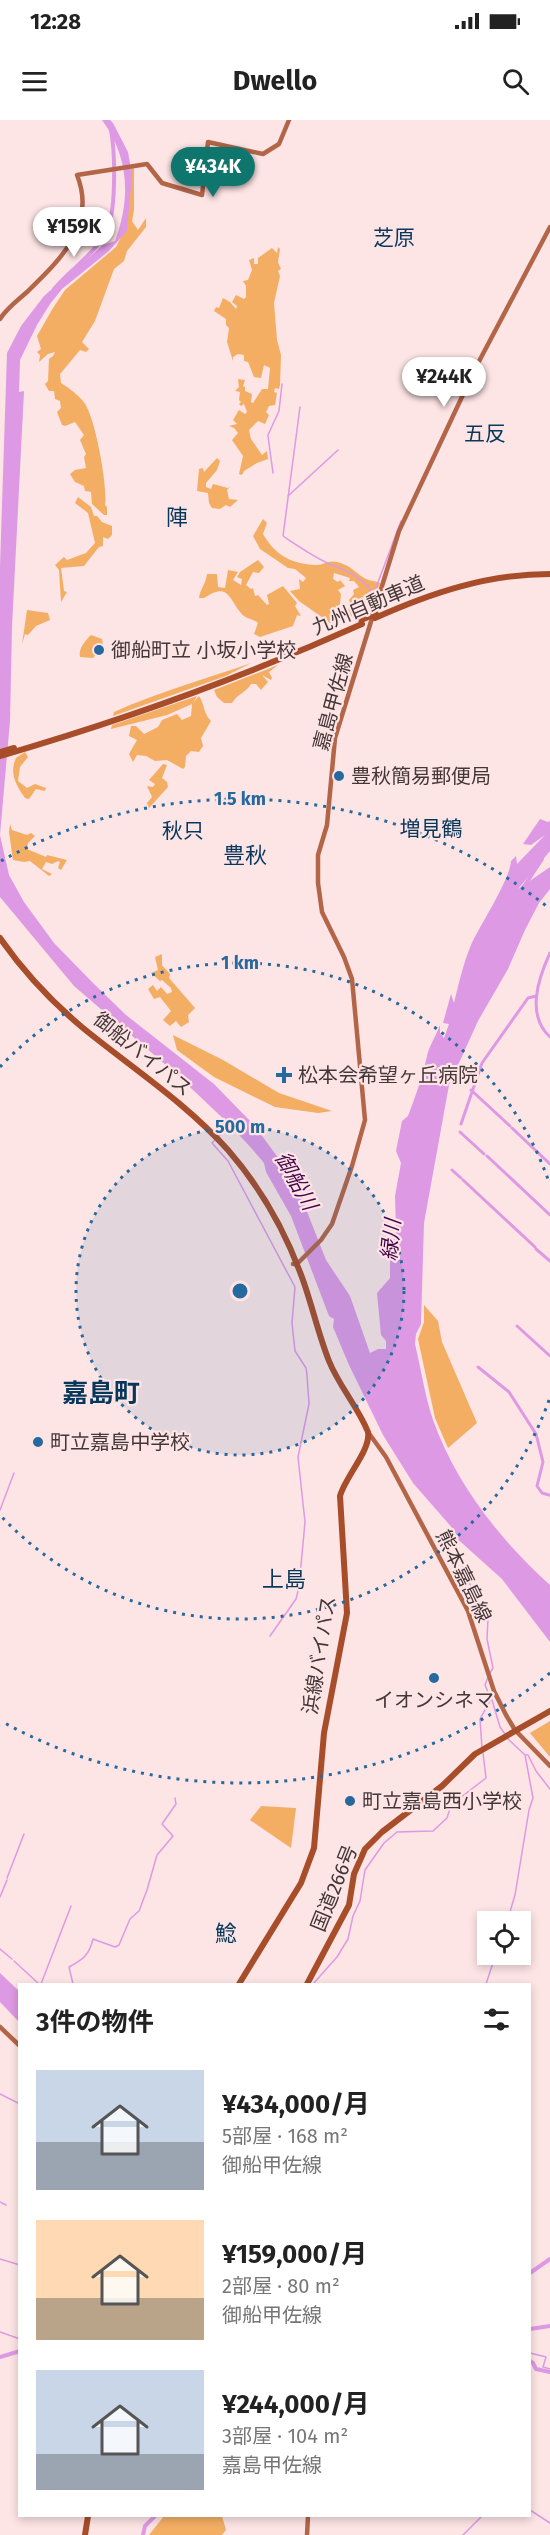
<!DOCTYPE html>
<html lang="ja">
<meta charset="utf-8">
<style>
body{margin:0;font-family:"Fira Sans","Noto Sans JP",sans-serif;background:#f2f2f2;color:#222;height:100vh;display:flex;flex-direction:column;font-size:22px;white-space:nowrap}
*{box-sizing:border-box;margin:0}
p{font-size:20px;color:#767676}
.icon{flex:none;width:33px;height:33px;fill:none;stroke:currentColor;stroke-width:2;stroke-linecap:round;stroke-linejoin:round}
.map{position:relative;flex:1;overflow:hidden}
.panel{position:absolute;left:18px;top:1863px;width:513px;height:534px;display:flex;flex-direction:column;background:#fff;border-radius:0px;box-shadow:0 3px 9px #0003}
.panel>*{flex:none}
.controls{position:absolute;left:477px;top:1791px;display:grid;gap:12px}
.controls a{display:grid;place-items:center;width:54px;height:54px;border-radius:0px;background:#fff;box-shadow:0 3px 9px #0003;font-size:30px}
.price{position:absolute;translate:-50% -51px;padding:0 14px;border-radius:21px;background:#fff;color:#222;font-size:20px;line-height:39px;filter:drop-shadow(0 2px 3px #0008)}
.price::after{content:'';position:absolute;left:50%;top:36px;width:18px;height:14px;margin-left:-9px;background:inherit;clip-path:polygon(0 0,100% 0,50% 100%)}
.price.on{background:#0f766e;color:#fff}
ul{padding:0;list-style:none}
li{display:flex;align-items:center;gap:18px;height:150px;padding:0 18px}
li span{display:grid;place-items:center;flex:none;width:168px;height:120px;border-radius:0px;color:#555}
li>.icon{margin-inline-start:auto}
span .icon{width:72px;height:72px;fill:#fffc;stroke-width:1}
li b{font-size:26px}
h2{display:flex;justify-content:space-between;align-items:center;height:72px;padding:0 18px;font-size:26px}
.status{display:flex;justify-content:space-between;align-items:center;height:42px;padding:0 30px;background:#fff;direction:ltr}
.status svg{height:16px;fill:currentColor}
header{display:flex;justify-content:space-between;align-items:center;height:78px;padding:0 18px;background:#fff;font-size:27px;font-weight:700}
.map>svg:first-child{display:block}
</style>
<div class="status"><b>12:28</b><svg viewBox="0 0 49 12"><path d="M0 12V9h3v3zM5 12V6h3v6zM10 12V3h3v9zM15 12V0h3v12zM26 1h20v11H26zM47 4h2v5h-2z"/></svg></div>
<header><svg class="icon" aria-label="menu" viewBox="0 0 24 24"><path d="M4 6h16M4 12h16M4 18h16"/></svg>Dwello<svg class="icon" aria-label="search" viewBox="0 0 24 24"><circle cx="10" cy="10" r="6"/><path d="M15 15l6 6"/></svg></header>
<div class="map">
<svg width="550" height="2415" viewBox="0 0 550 2415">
<rect width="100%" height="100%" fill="#fde4e5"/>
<!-- green -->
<g fill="#f3ae64" fill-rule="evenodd">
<path d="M 129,48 L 134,48 L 134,90 L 132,101 L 138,110 L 146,98 L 146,107 L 127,131 L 124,141 L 114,149 L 95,201 L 82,222 L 89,229 L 86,232 L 80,230 L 60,254 L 61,263 C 69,268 77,274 83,281 C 95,294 108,368 105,385 L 107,387 L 107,395 L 104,395 L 92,384 L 91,372 L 85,371 L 84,366 L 75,362 L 70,354 L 75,350 L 86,348 L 84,337 L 86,334 L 80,320 L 84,315 L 75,302 L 65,306 L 62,305 L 57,292 L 61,288 L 60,281 L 55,279 L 54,271 L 49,271 L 45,264 L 48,261 L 49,239 L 53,236 L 55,232 L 48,234 L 39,242 L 40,235 L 37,232 L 41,229 L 37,216 L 53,188 L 65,170 L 116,127 L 125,109 Z"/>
<path d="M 278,127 L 280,129 L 278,142 L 281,149 L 278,151 L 280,156 L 274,183 L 277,220 L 281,235 L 280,265 L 279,269 L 275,268 L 274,272 L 277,273 L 275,285 L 269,286 L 266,292 L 269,295 L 265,304 L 258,301 L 249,310 L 251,319 L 262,335 L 267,331 L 268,339 L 257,343 L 244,351 L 242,355 L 239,354 L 243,336 L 232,320 L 238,313 L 234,308 L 229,306 L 237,304 L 233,300 L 239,290 L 245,294 L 247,292 L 244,284 L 241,286 L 239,284 L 241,282 L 239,280 L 240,272 L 235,271 L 239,267 L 238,259 L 245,260 L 243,266 L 245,267 L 245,271 L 252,274 L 251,282 L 253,283 L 262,269 L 268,269 L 270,248 L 264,245 L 261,258 L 254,257 L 248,242 L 244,241 L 244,235 L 238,234 L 233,237 L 233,241 L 227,222 L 229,208 L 226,205 L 226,199 L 214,191 L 216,187 L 219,188 L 223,178 L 230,182 L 236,189 L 237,186 L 232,182 L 236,175 L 244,179 L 246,177 L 246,166 L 243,161 L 248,160 L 252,150 L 249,140 L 254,138 L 254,144 L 258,144 L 258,138 L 272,128 L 277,133 Z"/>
<path d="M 217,338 L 220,341 L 217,350 L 206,363 L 206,367 L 211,369 L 213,364 L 228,368 L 231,366 L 227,370 L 229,379 L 238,380 L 230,387 L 226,385 L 220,389 L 212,388 L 209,383 L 208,373 L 197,371 L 199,349 L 203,348 L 204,352 Z"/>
<path d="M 78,377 L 91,387 L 94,396 L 97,396 L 102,402 L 112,406 L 112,415 L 108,419 L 103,417 L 103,426 L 99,427 L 84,446 L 61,448 L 64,471 L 67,472 L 61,482 L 59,450 L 55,445 L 64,437 L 67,440 L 86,433 L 95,423 L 88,393 L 75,383 Z"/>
<path d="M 263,399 L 267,403 L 263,414 C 275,435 291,444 316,445 C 327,445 328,438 343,444 C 352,447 358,455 366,459 C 370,461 376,461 380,463 L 375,477 L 370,477 C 366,482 363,490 358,493 C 350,498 340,500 333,505 L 299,481 L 290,471 L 300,469 L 299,459 L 303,462 L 306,458 L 295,449 L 288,448 L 260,429 L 253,416 ZM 334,453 L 350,458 L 349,461 L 354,461 L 359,467 L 353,470 L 354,474 L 349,480 L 351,486 L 340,498 L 335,488 L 340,484 L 341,474 L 338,470 L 345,466 L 340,460 L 338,462 L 333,459 Z"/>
<path d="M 258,440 L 264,447 L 259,453 L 253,452 L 246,465 L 251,469 L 253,468 L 255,476 L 258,475 L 267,485 L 269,484 L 267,475 L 283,466 L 297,483 L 295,486 L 301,496 L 297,495 L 293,506 L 260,517 L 254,514 L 258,503 C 252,498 245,499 241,493 C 228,477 228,462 204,478 L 199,478 C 200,469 206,464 207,454 L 217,454 L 218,467 L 225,468 L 228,450 L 238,452 L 233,460 L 241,465 L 242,459 L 237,457 L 240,452 Z"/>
<path d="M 27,490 L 48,493 L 50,500 L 36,506 L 28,515 L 25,514 L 22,524 Z"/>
<path d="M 91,515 L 102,519 L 103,525 L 93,538 L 80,537 C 78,529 85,521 91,515 Z"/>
<path d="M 251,543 L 226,556 L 113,596 L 114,592 C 158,572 206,559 251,543 Z"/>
<path d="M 278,545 L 269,552 L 272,558 L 271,560 L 262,555 L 268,562 L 261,570 L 256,564 L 251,564 C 246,573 238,573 232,583 L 224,583 L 217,577 L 214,570 Z"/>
<path d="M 197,576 L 193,583 L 199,576 C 205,585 203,593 211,601 L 201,618 L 203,626 L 199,632 L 191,631 L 186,636 L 185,647 L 183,649 L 167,640 L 155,641 L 146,636 L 137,635 L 133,642 L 129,634 L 137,620 L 129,616 L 131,606 L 136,606 L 144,614 L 158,607 L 162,600 L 177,594 L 182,600 L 191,596 L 192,584 L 167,595 L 111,609 L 112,605 Z"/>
<path d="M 25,632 L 28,637 L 20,647 L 18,661 L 27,668 L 35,664 L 46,668 L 45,671 L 36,669 L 29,679 L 25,678 C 16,665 9,653 16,638 Z"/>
<path d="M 163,644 L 167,645 L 162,658 L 167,662 L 168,667 L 149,688 L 147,683 L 152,677 L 147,666 L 153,667 L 155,664 L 149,660 Z"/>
<path d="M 10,704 L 12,710 L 27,715 L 31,713 L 35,716 L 28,723 L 27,729 L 46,737 L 47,735 L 67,740 L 61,750 L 58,748 L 60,742 L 58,741 L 52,744 L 46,742 L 42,749 L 52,754 L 49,756 L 30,741 L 24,742 L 13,740 L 9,712 Z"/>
<path d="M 162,834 L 162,845 L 170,854 L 169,858 L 195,888 L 188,895 L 189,902 L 181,907 L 176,901 L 170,906 L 163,900 L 171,891 L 160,877 L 154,879 L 148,869 L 153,865 L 157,871 L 161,867 L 167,874 L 172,872 L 171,868 L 162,860 L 160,861 L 151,853 L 158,850 L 155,837 Z"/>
<path d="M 173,915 L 223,940 L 279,973 L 332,991 L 318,993 L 275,987 L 214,957 L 177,930 Z"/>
<path d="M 424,1185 L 438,1201 L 442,1222 L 477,1303 L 448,1328 L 435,1298 L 418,1219 L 424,1202 Z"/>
<path d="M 550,1601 L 550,1637 L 530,1613 Z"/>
<path d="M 261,1686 L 296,1688 L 291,1728 L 250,1700 Z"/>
<path d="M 164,2396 L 222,2396 L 226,2410 L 222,2415 L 149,2415 Z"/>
</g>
<!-- water -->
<g fill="#de99e4">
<path d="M 102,0 L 110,0 L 113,3 L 128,32 L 132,55 L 127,111 L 109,131 L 62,169 L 50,184 L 37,205 L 20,240 L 19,272 L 24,271 L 12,507 L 10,601 L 0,715 L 9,755 L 24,782 L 54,823 L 92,862 L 126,895 L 214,964 L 254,1005 L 282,1043 L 304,1084 L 326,1140 L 350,1176 L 370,1233 L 378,1229 L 386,1229 L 386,1221 L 381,1215 L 377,1173 L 390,1158 L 390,1136 L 396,1112 L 395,1076 L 401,1043 L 396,1031 L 402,1001 L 408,996 C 416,975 422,958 427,936 C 429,926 436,916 440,905 L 440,913 L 444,918 L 449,904 L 443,903 L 451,874 L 454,883 C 459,863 463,844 471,825 C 480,805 510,760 511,741 L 516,736 L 517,744 L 545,715 L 531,725 L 523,724 L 540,699 L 548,702 L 550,701 L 550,731 L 518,769 L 550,747 L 550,769 L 539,783 L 525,810 L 508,849 L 478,901 L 449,965 L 424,1103 L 421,1204 L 416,1214 L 415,1224 C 421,1249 425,1276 433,1300 C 456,1364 500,1420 550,1465 L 550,1522 L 502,1459 L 453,1415 L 454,1410 L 413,1363 L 383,1315 L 349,1245 L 333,1207 L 334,1199 L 329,1196 L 291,1096 L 266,1052 L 264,1043 L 253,1030 L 230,1005 L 174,952 L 74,866 L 0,777 L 0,446 L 7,233 L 21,206 L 44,176 L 103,125 L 115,121 C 131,78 129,37 102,0 Z"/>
<path d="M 0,1853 L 19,1871 L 19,1902 L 0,1882 Z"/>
</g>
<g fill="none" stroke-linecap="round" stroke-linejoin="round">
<!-- stream -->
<g stroke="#de99e4" stroke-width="1.5">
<path d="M 300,287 L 283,416 C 298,426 315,438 332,445 C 350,452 362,458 374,474 L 368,492"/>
<path d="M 268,315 L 279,291 L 282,264"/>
<path d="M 268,316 L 273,353"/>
<path d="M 288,376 L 338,330"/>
<path d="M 374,473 L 401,401"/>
<path d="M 219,1016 L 231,1004"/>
<path d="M 216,1019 L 212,1023 L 228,1041 L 295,1167 L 292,1203 L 295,1231 L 306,1248 L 307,1255 L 309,1284 L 298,1337 L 305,1402 L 299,1467 L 296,1479 L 270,1516"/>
<path d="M 0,1390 L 14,1353"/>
<path d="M 454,1417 L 453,1421 L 471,1467 L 488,1499 L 487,1519 L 493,1548 L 490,1553"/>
<path d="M 492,1580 L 500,1607 L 505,1614"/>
<path d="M 482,1628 L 480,1599 L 491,1579 L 485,1565 L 488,1557"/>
<path d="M 526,1635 L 528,1635 L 536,1651 L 550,1669"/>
<path d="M 7,1758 L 24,1714"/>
<path d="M 0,1777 L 7,1760"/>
<path d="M 507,1802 L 515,1775 L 529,1690 L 533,1678 L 525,1635 L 507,1618"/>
<path d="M 0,1829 L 12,1839"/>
<path d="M 14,1841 L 39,1864"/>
<path d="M 41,1864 L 71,1786"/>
<path d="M 73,1864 L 69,1847 C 84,1839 89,1835 93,1819 L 115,1827 L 119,1825 L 130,1799 L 139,1791 L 147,1770 L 157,1735 L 173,1716 L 162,1704 L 176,1684 L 175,1678"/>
<path d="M 313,1864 L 337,1837 L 348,1819 L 353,1796 L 360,1781 L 365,1750 L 384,1723 L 397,1712 L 433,1711 L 447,1698 L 451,1685 L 486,1658 L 483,1633"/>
<path d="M 486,1864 L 496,1834"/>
<path d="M 0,1974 L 20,1984"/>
<path d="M 0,2082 L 6,2085"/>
<path d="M 0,2139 L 20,2145"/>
<path d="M 0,2212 L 20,2219"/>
<path d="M 530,2233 L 546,2237 L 543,2247 L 550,2249"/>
<path d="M 530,2390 L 550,2403"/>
<path d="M 463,2415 L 482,2396"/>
</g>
<!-- canal -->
<g stroke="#de99e4" stroke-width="3">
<path d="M 550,833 C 538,859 526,895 550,917"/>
<path d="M 471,970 L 510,1006"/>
<path d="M 461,1004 L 482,943 L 528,878 L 536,876"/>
<path d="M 512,1008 L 550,1044"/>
<path d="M 460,1012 L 484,1034"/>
<path d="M 487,1036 L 550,1095"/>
<path d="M 452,1050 L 461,1058"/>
<path d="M 463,1060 L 535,1127"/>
<path d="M 536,1129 L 550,1141"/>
<path d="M 517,1206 L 550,1236"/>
<path d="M 478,1247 L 509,1272 L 536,1314 L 543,1342 L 537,1366 L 542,1373 L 549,1375"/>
</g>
<!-- river -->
<g stroke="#de99e4" stroke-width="4">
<path d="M 54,169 C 70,150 92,136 105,115 C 117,96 115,32 111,10"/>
<path d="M 523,768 L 542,739"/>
<path d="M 530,2153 L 550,2139"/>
<path d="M 530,2209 L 550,2206"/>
<path d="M 0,2237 L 20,2231"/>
<path d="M 530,2241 L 533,2243 L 536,2249 L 550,2252"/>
<path d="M 143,2415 L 145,2406 L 155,2396"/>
</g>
<!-- major -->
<g stroke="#b36548" stroke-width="4.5">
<path d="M 0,199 C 7,188 17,181 27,172 C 60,140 97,105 77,55 L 147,44 L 162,63 L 202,75 L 208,22 L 263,34 L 279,24 L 289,0"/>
<path d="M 293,1144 L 297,1144 L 321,1120 L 332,1104 L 352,1046 L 365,1000 L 352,859 L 344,837 L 322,792 L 318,763 L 318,735 L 327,705 L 335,618 L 399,411 L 476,247 L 550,107"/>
<path d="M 368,1312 L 386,1337 L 468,1491 L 494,1571 L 506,1595 L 515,1610 L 550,1646"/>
<path d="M 0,1907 L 20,1926"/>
<path d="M 307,2415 L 308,2396"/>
</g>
<!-- highway -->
<g stroke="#a74d2a" stroke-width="6">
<path d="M 375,498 C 431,473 487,454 550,454"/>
<path d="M 0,632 L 14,628"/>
<path d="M 0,636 C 124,600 244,557 362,504"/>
<path d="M 0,818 C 23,851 52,882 83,908 C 132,948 185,982 228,1030 C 262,1069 287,1114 304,1163 C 313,1189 319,1216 329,1241 C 339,1266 358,1287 368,1312 C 371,1330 345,1357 340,1376 L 347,1493 L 324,1613 L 314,1728 L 301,1763 L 239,1864"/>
<path d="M 307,1864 L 349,1785 L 354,1754 L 365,1729 L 382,1712 L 442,1666 L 475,1634 L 550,1591"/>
<path d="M 85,2415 L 88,2396"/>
</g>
<!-- highway-bridge -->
<path stroke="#a74d2a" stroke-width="6" d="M 361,500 L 376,494"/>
</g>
<!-- distance rings -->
<circle cx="240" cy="1171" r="164" fill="#26699e" fill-opacity=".12"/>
<g fill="none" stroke="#26699e" stroke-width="3" stroke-dasharray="3 6">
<circle cx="240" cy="1171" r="164"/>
<path d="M549 1280A328 328 0 0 1 0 1395M0 947A328 328 0 0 1 549 1062"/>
<path d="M550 1553A492 492 0 0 1 1 1601M1 741A492 492 0 0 1 550 789"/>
</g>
<!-- markers -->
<g fill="#26699e" stroke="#fde4e5" stroke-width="2">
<circle cx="99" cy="530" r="6"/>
<circle cx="339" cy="656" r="6"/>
<path d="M281 946h6v6h6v6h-6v6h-6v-6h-6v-6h6z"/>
<circle cx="38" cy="1322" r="6"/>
<circle cx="434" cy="1558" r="6"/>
<circle cx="350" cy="1681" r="6"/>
</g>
<g text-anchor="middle" stroke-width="4.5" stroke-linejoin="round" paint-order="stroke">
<!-- street labels -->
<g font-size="20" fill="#443738" stroke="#fde4e5">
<text transform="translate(368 485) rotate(-23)" y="7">九州自動車道</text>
<text transform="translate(333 582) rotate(-75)" y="7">嘉島甲佐線</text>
<text transform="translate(143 934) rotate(39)" y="7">御船バイパス</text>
<text transform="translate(464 1456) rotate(64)" y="7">熊本嘉島線</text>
<text transform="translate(319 1535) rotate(-81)" y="7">浜線バイパス</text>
<text transform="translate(334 1768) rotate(-68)" y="7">国道266号</text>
</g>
<!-- poi labels -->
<g font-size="20" fill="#443738" stroke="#fde4e5" text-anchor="start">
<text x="111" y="537">御船町立 小坂小学校</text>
<text x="351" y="663">豊秋簡易郵便局</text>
<text x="298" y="962">松本会希望ヶ丘病院</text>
<text x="50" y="1329">町立嘉島中学校</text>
<text x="434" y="1587" text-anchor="middle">イオンシネマ</text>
<text x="362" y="1688">町立嘉島西小学校</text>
</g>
<!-- neighbourhood labels -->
<g font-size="21" fill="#07385c" stroke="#fde4e5">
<text x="394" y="125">芝原</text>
<text x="485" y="321">五反</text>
<text x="431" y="716">増見鶴</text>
<text x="183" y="718">秋只</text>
</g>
<!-- water labels -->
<g font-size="21" font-style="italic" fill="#48074e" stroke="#fde4e5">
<text transform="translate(296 1061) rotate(61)" y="7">御船川</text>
<text transform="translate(391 1120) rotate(-84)" y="7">緑川</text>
</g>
<!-- quarter labels -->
<g font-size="22" fill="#07385c" stroke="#fde4e5">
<text x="177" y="405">陣</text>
<text x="245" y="743">豊秋</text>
<text x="284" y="1467">上島</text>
<text x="226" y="1821">鯰</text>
</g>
<!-- district labels -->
<g font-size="26" font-weight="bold" fill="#07385c" stroke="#fde4e5">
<text x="101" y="1282">嘉島町</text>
</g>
</g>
<circle cx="240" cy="1171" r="9" fill="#26699e" stroke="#fde4e5" stroke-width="3"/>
<g font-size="18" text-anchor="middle" font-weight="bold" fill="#26699e" stroke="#fde4e5" stroke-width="4.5" stroke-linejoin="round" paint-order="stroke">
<text x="240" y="685">1.5 km</text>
<text x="240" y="849">1 km</text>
<text x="240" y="1013">500 m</text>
</g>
</svg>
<div class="controls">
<a><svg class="icon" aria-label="locate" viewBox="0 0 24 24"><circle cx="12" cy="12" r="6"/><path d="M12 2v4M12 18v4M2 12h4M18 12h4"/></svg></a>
</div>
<b class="price on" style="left:213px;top:78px">¥434K</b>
<b class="price" style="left:74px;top:138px">¥159K</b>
<b class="price" style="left:444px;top:288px">¥244K</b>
<section class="panel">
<h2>3件の物件<svg class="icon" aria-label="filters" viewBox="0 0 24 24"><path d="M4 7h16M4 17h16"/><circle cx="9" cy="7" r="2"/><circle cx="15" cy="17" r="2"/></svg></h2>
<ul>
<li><span style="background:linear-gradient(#c9d6e8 60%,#9aa5b1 0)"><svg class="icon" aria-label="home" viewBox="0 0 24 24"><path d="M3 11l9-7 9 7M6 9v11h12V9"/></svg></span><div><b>¥434,000/月</b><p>5部屋 · 168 m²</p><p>御船甲佐線</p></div></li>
<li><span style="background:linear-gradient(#ffd9b3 65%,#b9a48a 0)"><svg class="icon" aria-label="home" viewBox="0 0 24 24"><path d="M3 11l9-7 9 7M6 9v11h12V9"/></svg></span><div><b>¥159,000/月</b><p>2部屋 · 80 m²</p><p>御船甲佐線</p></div></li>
<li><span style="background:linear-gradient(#c9d6e8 70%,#9aa5b1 0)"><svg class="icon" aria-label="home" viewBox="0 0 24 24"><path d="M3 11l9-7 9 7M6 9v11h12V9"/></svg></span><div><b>¥244,000/月</b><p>3部屋 · 104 m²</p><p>嘉島甲佐線</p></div></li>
</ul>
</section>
</div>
